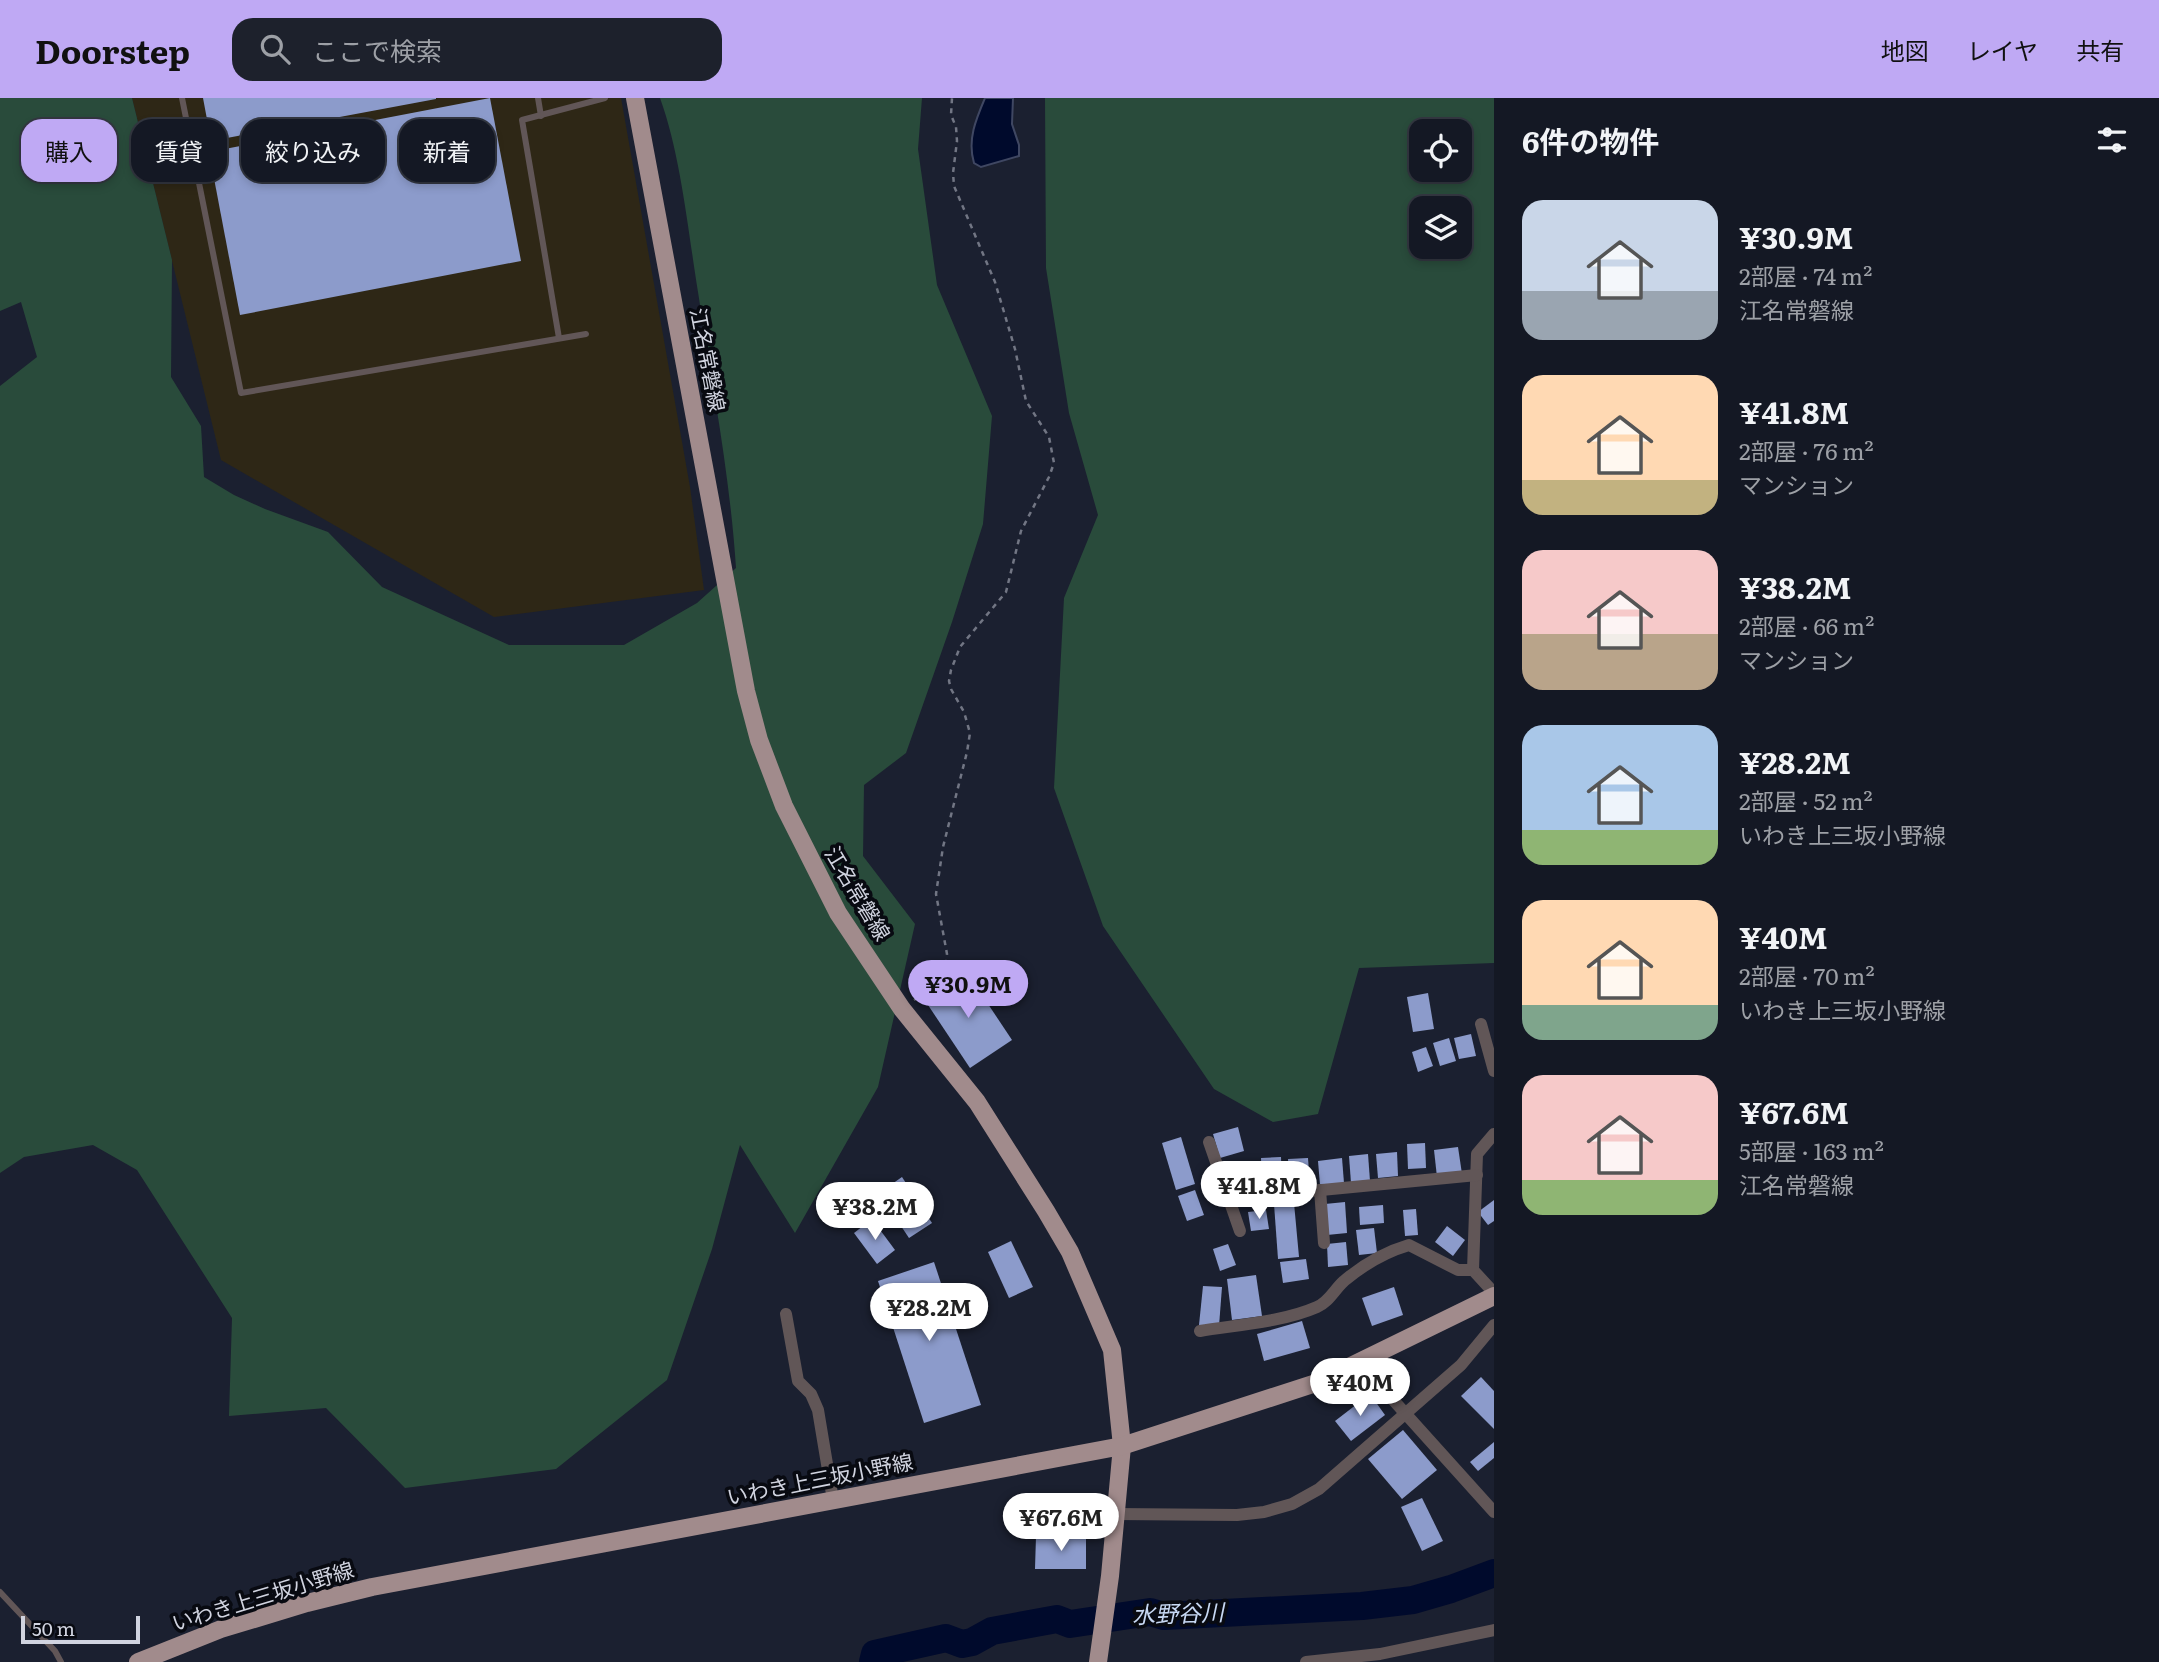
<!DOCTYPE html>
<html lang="ja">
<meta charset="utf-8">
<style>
body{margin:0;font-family:Literata,"Noto Sans JP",serif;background:#1d212c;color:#f1f3f6;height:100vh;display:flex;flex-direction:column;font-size:26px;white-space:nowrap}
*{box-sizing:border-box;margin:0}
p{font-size:23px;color:#9da0a6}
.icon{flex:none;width:38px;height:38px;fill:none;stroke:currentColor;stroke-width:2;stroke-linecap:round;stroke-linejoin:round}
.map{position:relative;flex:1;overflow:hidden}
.side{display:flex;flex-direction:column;background:#141824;width:665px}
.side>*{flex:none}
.hud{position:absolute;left:21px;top:21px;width:665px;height:63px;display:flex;gap:14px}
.controls{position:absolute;left:1409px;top:21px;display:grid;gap:14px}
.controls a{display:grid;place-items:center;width:63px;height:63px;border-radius:14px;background:#141824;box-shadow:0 4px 10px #0003,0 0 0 2px #333741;font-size:35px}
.scale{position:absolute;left:21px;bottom:18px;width:119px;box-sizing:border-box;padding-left:7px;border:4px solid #d1d4e0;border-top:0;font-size:19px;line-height:24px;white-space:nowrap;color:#d1d4e0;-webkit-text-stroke:5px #080a11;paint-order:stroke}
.price{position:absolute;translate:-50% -60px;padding:0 16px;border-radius:24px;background:#fff;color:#222;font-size:23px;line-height:46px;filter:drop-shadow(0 2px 4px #0008)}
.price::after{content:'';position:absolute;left:50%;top:42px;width:21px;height:16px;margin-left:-10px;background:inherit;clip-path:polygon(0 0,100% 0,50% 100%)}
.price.selected{background:#bfa9f4;color:#111}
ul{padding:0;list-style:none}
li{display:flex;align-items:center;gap:21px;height:175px;padding:0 28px}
li span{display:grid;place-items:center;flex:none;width:196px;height:140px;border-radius:21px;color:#555}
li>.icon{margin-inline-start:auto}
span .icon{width:84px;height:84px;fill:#fffc;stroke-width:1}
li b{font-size:30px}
h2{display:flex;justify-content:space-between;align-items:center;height:84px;padding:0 28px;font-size:30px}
.pill{padding:0 24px;border-radius:21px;background:#141824;box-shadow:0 4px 10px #0003,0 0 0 2px #333741;font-size:24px;line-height:63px}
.pill.selected{background:#bfa9f4;color:#111}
header{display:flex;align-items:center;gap:42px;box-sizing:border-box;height:98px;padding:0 35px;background:#bfa9f4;color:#111}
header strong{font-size:33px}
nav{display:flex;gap:38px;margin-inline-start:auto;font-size:24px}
.search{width:490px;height:63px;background:#1d212c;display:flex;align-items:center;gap:18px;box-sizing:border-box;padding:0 24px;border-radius:21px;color:#9da0a6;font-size:26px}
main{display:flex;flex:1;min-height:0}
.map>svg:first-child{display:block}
</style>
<header>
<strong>Doorstep</strong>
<div class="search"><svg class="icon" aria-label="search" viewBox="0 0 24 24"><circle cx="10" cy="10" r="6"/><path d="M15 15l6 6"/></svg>ここで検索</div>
<nav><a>地図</a><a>レイヤ</a><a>共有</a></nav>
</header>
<main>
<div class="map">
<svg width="1494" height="1564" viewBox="0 0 1494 1564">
<rect width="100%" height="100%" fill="#1b2030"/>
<!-- industrial -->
<path fill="#2e2716" d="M 132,0 L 621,0 L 690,389 L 704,492 L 494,519 L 221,362 Z"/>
<!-- green -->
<g fill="#294b3b" fill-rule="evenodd">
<path d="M 0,0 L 132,0 L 172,162 L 171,279 L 201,328 L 204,379 L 234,397 L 265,411 L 328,434 L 382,489 L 509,547 L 624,547 L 697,505 L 736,470 C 730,377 712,286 698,194 C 688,133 681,58 660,0 L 922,0 L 918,51 L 937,187 L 992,318 L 983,426 L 952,524 L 906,655 L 864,687 L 863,758 L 915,826 L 878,989 L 795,1135 L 740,1047 L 712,1151 L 667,1282 L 556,1371 L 405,1390 L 326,1310 L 229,1318 L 232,1220 L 137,1072 L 93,1047 L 24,1059 L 0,1075 L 0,288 L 37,259 L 21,204 L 0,213 Z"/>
<path d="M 1045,0 L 1494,0 L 1494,865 L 1359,870 L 1318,1016 L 1273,1024 L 1214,991 L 1103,828 L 1054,690 L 1064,500 L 1098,417 L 1069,315 L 1046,170 ZM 1421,33 L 1460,33 L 1460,72 L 1421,72 ZM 1421,110 L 1460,110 L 1460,149 L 1421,149 Z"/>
</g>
<!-- water -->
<path fill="#000a2c" stroke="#3f4762" stroke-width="2" d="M 985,0 L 1013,0 L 1012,26 L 1019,47 L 1019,58 L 981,69 L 974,65 C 967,42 976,21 985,0 Z"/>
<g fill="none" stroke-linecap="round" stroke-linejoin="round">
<!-- river -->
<path stroke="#000a2c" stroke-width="28" d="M 873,1564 L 875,1556 L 946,1540 L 962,1546 L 972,1544 L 992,1533 L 1057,1521 L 1070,1526 L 1150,1514 L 1164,1518 L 1362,1508 L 1413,1502 L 1451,1491 L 1494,1475"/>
</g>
<!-- building -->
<g fill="#8c9bcb">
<path d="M 203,0 L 436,0 L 436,1 L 211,43 Z"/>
<path d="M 490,0 L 521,163 L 240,217 L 209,54 Z"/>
<path d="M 966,873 L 1012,942 L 970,970 L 924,901 Z"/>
<path d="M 1428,895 L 1434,931 L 1413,934 L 1407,899 Z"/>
<path d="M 1471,936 L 1476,958 L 1459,961 L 1454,940 Z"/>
<path d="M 1449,940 L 1456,963 L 1440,968 L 1433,945 Z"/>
<path d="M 1426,949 L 1433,968 L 1418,974 L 1412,954 Z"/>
<path d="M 1238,1029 L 1244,1053 L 1220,1060 L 1213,1036 Z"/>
<path d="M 1181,1039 L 1195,1086 L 1176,1092 L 1162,1045 Z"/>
<path d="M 1425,1045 L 1426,1070 L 1408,1071 L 1407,1046 Z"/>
<path d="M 1458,1049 L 1462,1076 L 1437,1079 L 1434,1052 Z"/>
<path d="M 1397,1054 L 1398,1078 L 1378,1080 L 1376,1056 Z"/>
<path d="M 1368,1056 L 1370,1083 L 1351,1085 L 1349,1058 Z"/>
<path d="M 1281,1059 L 1282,1086 L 1262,1087 L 1261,1060 Z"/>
<path d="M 1308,1060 L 1310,1088 L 1290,1089 L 1288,1061 Z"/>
<path d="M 1342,1060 L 1344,1085 L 1320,1087 L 1318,1063 Z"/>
<path d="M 902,1079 L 932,1125 L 909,1140 L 879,1095 Z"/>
<path d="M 1195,1092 L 1204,1117 L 1187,1123 L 1178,1098 Z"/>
<path d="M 1494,1102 L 1494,1123 L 1488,1127 L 1478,1114 Z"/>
<path d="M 1345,1104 L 1347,1135 L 1327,1137 L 1325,1106 Z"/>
<path d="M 1294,1105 L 1299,1159 L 1278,1161 L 1274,1106 Z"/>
<path d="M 1383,1107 L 1384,1125 L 1360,1127 L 1359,1109 Z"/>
<path d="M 1416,1111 L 1418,1137 L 1405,1138 L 1403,1112 Z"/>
<path d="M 1266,1112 L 1269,1131 L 1251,1133 L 1248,1114 Z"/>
<path d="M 872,1121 L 895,1152 L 877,1166 L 854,1135 Z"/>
<path d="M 1447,1128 L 1465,1142 L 1453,1158 L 1435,1144 Z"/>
<path d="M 1374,1130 L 1377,1155 L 1359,1157 L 1356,1132 Z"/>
<path d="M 1011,1143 L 1033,1189 L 1009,1200 L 988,1154 Z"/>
<path d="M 1346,1144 L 1348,1167 L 1328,1169 L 1327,1146 Z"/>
<path d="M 1228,1146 L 1236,1167 L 1220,1173 L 1213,1151 Z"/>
<path d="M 1306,1161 L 1309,1181 L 1283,1185 L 1280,1164 Z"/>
<path d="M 934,1164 L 981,1307 L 924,1325 L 878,1183 Z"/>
<path d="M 1256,1177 L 1262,1218 L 1232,1222 L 1227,1181 Z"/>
<path d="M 1203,1188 L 1222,1189 L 1219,1228 L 1199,1227 Z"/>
<path d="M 1394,1189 L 1403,1217 L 1372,1228 L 1362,1200 Z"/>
<path d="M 1302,1223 L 1310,1250 L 1264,1263 L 1257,1236 Z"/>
<path d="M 1481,1279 L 1494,1293 L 1494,1331 L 1461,1298 Z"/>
<path d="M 1370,1296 L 1385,1317 L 1351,1343 L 1335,1323 Z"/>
<path d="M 1403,1332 L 1437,1372 L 1402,1401 L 1368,1361 Z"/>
<path d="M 1494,1344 L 1494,1360 L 1478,1373 L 1470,1364 Z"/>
<path d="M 1422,1400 L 1443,1443 L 1422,1453 L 1401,1409 Z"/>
<path d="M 1036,1438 L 1086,1438 L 1086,1471 L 1035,1471 Z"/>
</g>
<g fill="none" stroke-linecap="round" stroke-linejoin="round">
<!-- path -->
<path stroke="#727684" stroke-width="2.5" stroke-dasharray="5 5" stroke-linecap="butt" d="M 914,902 L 938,887 L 946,868 L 947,856 L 936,796 L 943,749 L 967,654 L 970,635 L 964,614 L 951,591 L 949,583 L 951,572 L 960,549 L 1006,494 L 1021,433 L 1049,379 L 1054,365 L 1049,339 L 1026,303 L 1015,251 L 995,184 L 954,88 L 953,75 L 957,43 L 956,29 L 951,17 L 952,0"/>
<!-- lane -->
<g stroke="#615657" stroke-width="6">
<path d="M 182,0 L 241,295 L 586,236"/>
<path d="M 538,0 L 541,18"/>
<path d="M 559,240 L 522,22 L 605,0"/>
<path d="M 0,1494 L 55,1553 L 61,1564"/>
</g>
<!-- street -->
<g stroke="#615657" stroke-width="12">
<path d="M 1481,926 L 1494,973"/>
<path d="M 1494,1036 L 1477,1056 L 1473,1172 L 1494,1195"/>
<path d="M 1209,1044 L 1240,1133"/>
<path d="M 1320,1092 L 1324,1145"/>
<path d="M 1229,1101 L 1477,1077"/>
<path d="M 786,1216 L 798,1283 L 811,1296 L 818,1312 L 833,1402"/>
<path d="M 1200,1233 C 1236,1227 1283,1224 1317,1209 C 1329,1204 1334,1192 1344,1183 C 1363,1167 1385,1154 1409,1147 L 1458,1172 L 1473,1172"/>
<path d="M 1359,1264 L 1494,1414"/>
<path d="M 1115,1416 L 1237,1417 L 1264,1414 L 1292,1406 L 1319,1391 L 1461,1267 L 1494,1227"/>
<path d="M 1306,1564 L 1380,1556 L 1494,1532"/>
</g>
<!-- primary -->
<g stroke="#a18b8c" stroke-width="18">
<path d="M 635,0 L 746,593 L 759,642 L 784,708 L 838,815 L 902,911 L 977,1004 L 1046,1113 L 1070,1154 L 1112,1252 L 1122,1348 L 1110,1478 L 1098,1564"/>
<path d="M 138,1564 L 221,1531 L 307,1505 L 372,1489 L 1122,1348 L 1316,1285 L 1494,1198"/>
</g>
</g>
<g text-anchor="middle" stroke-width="7" stroke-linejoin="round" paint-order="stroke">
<!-- street labels -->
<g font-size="21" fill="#d1d4e0" stroke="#080a11">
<text transform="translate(707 262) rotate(79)" y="7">江名常磐線</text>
<text transform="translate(857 796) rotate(59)" y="7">江名常磐線</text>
<text transform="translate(820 1382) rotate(-11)" y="7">いわき上三坂小野線</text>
<text transform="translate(263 1499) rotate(-17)" y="7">いわき上三坂小野線</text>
</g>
<!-- water labels -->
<g font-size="23" font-style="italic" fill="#c7d8f3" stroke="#080a11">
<text transform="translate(1178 1516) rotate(-2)" y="8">水野谷川</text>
</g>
</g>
</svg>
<div class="controls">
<a><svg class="icon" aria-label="locate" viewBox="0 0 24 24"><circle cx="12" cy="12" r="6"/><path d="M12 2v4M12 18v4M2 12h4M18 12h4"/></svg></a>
<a><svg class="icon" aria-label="layers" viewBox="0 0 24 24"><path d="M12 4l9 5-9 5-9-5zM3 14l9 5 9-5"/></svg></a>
</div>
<div class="scale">50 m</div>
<b class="price selected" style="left:968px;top:922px">¥30.9M</b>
<b class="price" style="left:1259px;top:1123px">¥41.8M</b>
<b class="price" style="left:875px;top:1144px">¥38.2M</b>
<b class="price" style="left:929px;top:1245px">¥28.2M</b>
<b class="price" style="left:1360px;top:1320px">¥40M</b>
<b class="price" style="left:1061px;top:1455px">¥67.6M</b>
<div class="hud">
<a class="pill selected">購入</a>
<a class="pill">賃貸</a>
<a class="pill">絞り込み</a>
<a class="pill">新着</a>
</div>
</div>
<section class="side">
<h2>6件の物件<svg class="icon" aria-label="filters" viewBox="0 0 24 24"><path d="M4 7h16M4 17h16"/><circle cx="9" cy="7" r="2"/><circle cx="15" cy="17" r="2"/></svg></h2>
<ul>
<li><span style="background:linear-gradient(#c9d6e8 65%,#9aa5b1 0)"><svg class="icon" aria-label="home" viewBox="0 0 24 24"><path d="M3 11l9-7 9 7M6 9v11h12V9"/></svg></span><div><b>¥30.9M</b><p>2部屋 · 74 m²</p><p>江名常磐線</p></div></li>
<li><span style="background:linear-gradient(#ffd9b3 75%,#c2b280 0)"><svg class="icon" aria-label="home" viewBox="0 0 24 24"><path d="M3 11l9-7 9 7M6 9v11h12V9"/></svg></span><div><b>¥41.8M</b><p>2部屋 · 76 m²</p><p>マンション</p></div></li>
<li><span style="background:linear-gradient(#f6c9c9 60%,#b9a48a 0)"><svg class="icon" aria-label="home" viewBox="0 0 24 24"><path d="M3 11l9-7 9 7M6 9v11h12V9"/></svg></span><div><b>¥38.2M</b><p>2部屋 · 66 m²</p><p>マンション</p></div></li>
<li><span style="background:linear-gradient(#a9c7e8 75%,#8fb573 0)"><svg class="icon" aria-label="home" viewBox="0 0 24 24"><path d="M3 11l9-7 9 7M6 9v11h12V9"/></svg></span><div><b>¥28.2M</b><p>2部屋 · 52 m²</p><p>いわき上三坂小野線</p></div></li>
<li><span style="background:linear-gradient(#ffd9b3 75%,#7fa58c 0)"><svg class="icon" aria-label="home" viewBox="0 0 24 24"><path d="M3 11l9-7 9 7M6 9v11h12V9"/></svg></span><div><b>¥40M</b><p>2部屋 · 70 m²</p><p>いわき上三坂小野線</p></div></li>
<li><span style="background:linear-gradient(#f6c9c9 75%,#8fb573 0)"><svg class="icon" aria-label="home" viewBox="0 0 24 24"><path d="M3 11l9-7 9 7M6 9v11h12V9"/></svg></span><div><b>¥67.6M</b><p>5部屋 · 163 m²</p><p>江名常磐線</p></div></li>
</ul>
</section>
</main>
